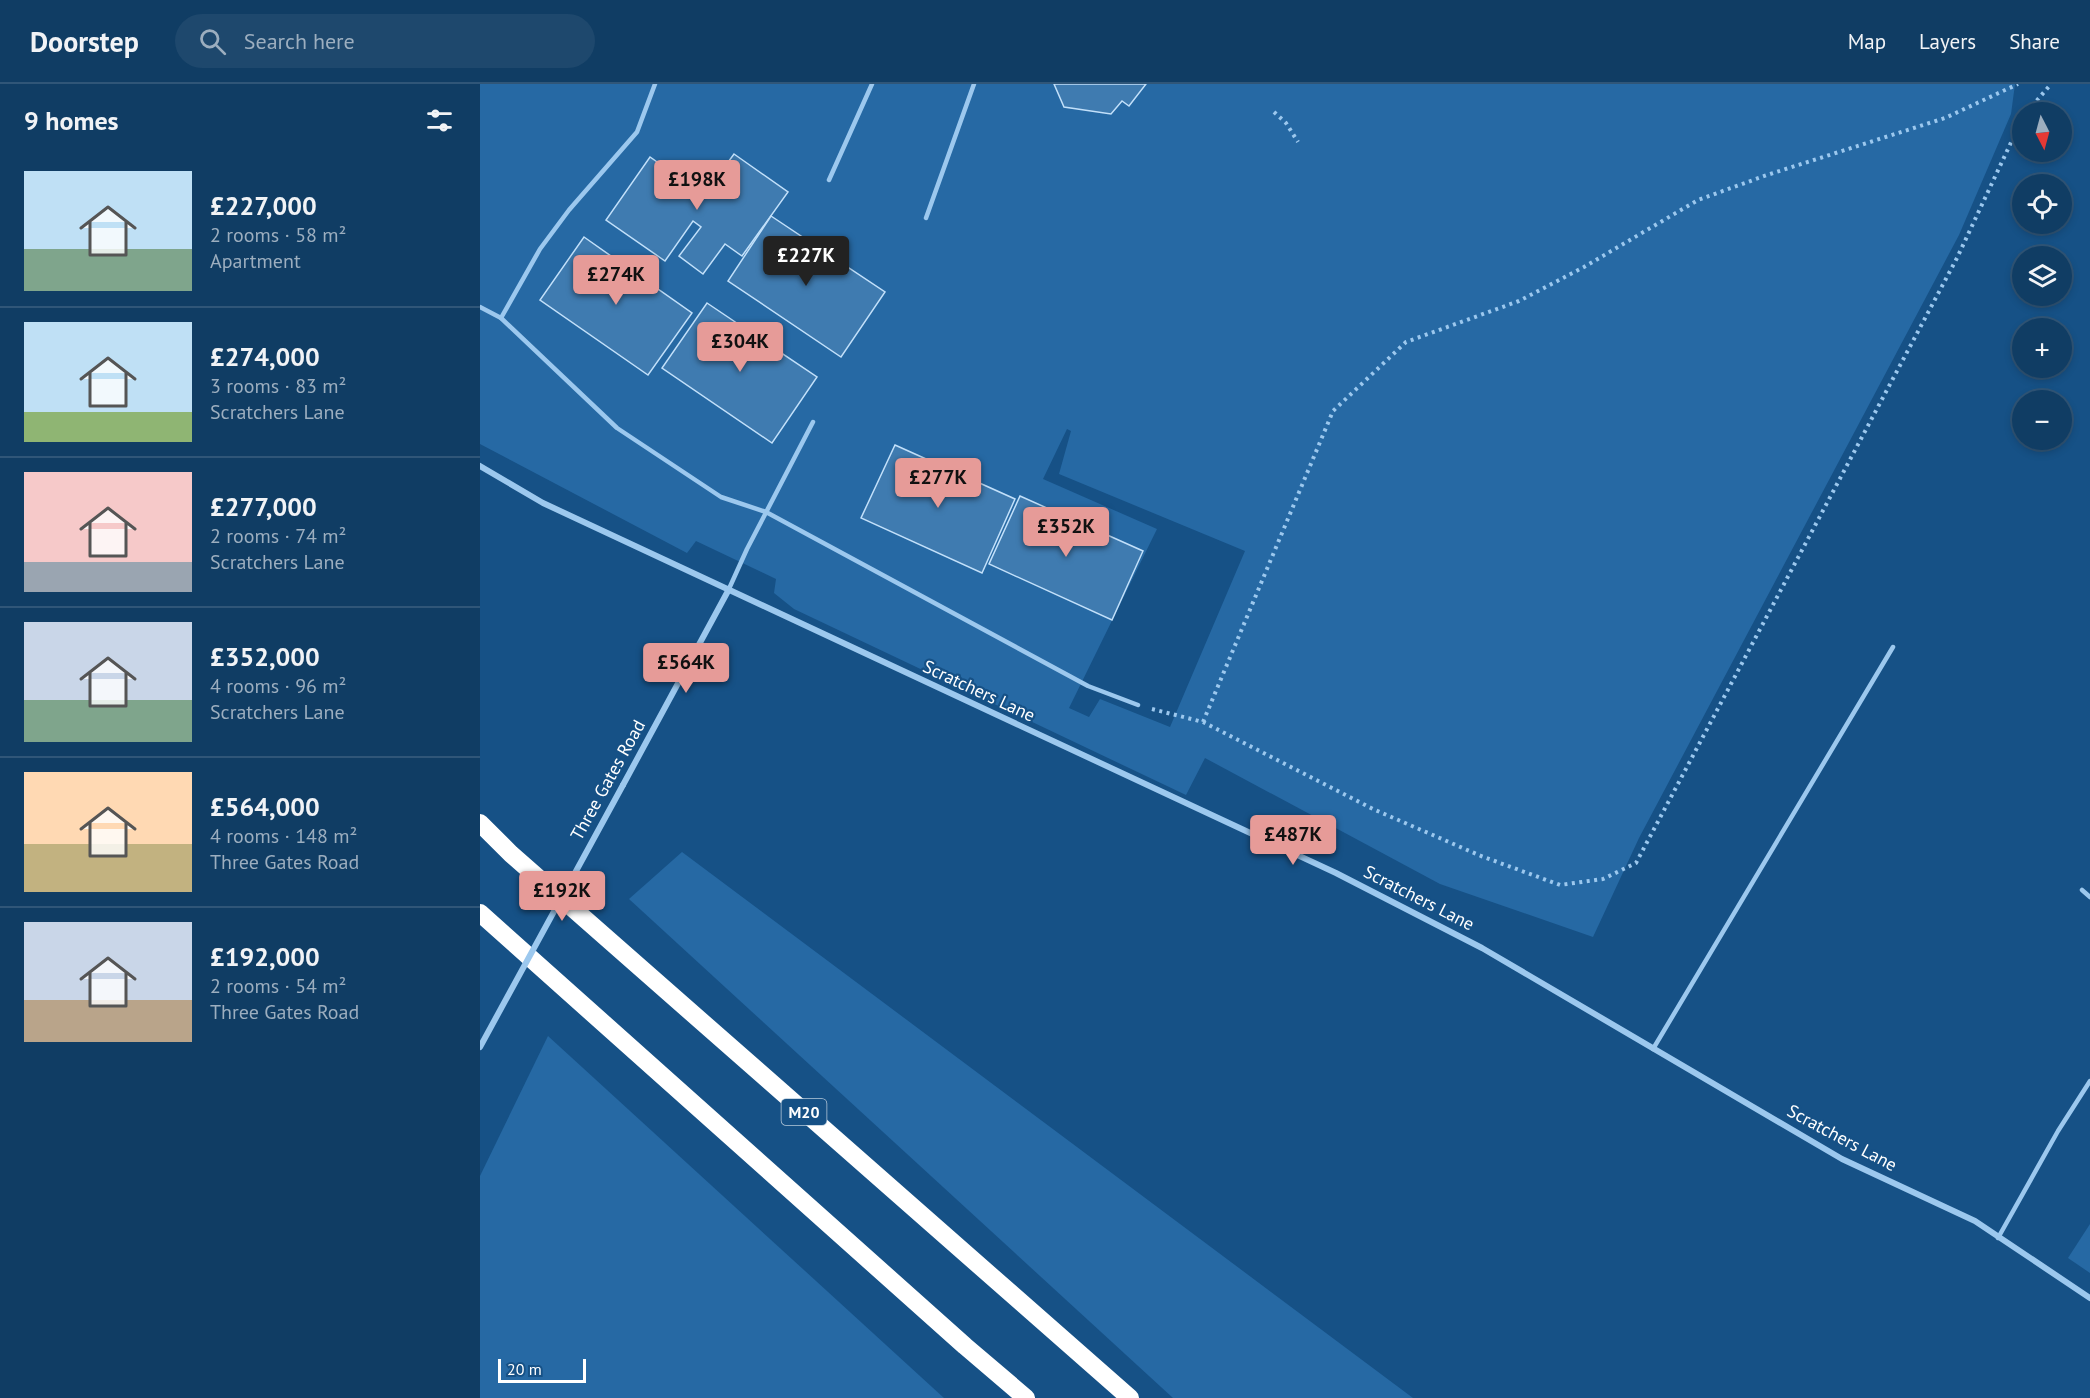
<!DOCTYPE html>
<meta charset="utf-8">
<style>
body{margin:0;font-family:"PT Sans",sans-serif;background:#1e486d;color:#f1f3f6;height:100vh;display:flex;flex-direction:column;font-size:22px;white-space:nowrap}
*{box-sizing:border-box;margin:0}
p{font-size:20px;color:#9caebf}
.icon{flex:none;width:33px;height:33px;fill:none;stroke:currentColor;stroke-width:2;stroke-linecap:round;stroke-linejoin:round}
.map{position:relative;flex:1;overflow:hidden}
.sheet{display:flex;flex-direction:column;background:#103d64;width:480px}
.sheet>*{flex:none}
.needle{width:39px;rotate:174deg}
.buttons{position:absolute;left:1532px;top:18px;display:grid;gap:12px}
.buttons a{display:grid;place-items:center;width:60px;height:60px;border-radius:50%;background:#103d64;box-shadow:0 3px 9px #0003,0 0 0 2px #305678;font-size:30px}
.scale{position:absolute;left:18px;bottom:15px;width:88px;box-sizing:border-box;padding-left:6px;border:3px solid #fff;border-top:0;font-size:16px;line-height:21px;white-space:nowrap;color:#fff;-webkit-text-stroke:4px #165186;paint-order:stroke}
.price{position:absolute;translate:-50% -51px;padding:0 14px;border-radius:6px;background:#e69b98;color:#111;font-size:20px;line-height:39px;filter:drop-shadow(0 2px 3px #0008)}
.price::after{content:'';position:absolute;left:50%;top:36px;width:18px;height:14px;margin-left:-9px;background:inherit;clip-path:polygon(0 0,100% 0,50% 100%)}
.price.current{background:#222;color:#fff}
ul{padding:0;list-style:none}
li{display:flex;align-items:center;gap:18px;height:150px;padding:0 24px}
li+li{border-top:2px solid #305678}
li span{display:grid;place-items:center;flex:none;width:168px;height:120px;border-radius:0px;color:#555}
li>.icon{margin-inline-start:auto}
span .icon{width:72px;height:72px;fill:#fffc;stroke-width:1}
li b{font-size:26px}
h2{display:flex;justify-content:space-between;align-items:center;height:72px;padding:0 24px;font-size:26px}
header{display:flex;align-items:center;gap:36px;box-sizing:border-box;height:84px;padding:0 30px;background:#103d64;border-bottom:2px solid #305678}
header strong{font-size:28px}
nav{display:flex;gap:33px;margin-inline-start:auto;font-size:21px}
.search{width:420px;height:54px;background:#1e486d;display:flex;align-items:center;gap:15px;box-sizing:border-box;padding:0 21px;border-radius:33px;color:#9caebf;font-size:22px}
main{display:flex;flex:1;min-height:0}
.map>svg:first-child{display:block}
</style>
<header>
<strong>Doorstep</strong>
<div class="search"><svg class="icon" aria-label="search" viewBox="0 0 24 24"><circle cx="10" cy="10" r="6"/><path d="M15 15l6 6"/></svg>Search here</div>
<nav><a>Map</a><a>Layers</a><a>Share</a></nav>
</header>
<main>
<section class="sheet">
<h2>9 homes<svg class="icon" aria-label="filters" viewBox="0 0 24 24"><path d="M4 7h16M4 17h16"/><circle cx="9" cy="7" r="2"/><circle cx="15" cy="17" r="2"/></svg></h2>
<ul>
<li><span style="background:linear-gradient(#bfe0f5 65%,#7fa58c 0)"><svg class="icon" aria-label="home" viewBox="0 0 24 24"><path d="M3 11l9-7 9 7M6 9v11h12V9"/></svg></span><div><b>£227,000</b><p>2 rooms · 58 m²</p><p>Apartment</p></div></li>
<li><span style="background:linear-gradient(#bfe0f5 75%,#8fb573 0)"><svg class="icon" aria-label="home" viewBox="0 0 24 24"><path d="M3 11l9-7 9 7M6 9v11h12V9"/></svg></span><div><b>£274,000</b><p>3 rooms · 83 m²</p><p>Scratchers Lane</p></div></li>
<li><span style="background:linear-gradient(#f6c9c9 75%,#9aa5b1 0)"><svg class="icon" aria-label="home" viewBox="0 0 24 24"><path d="M3 11l9-7 9 7M6 9v11h12V9"/></svg></span><div><b>£277,000</b><p>2 rooms · 74 m²</p><p>Scratchers Lane</p></div></li>
<li><span style="background:linear-gradient(#c9d6e8 65%,#7fa58c 0)"><svg class="icon" aria-label="home" viewBox="0 0 24 24"><path d="M3 11l9-7 9 7M6 9v11h12V9"/></svg></span><div><b>£352,000</b><p>4 rooms · 96 m²</p><p>Scratchers Lane</p></div></li>
<li><span style="background:linear-gradient(#ffd9b3 60%,#c2b280 0)"><svg class="icon" aria-label="home" viewBox="0 0 24 24"><path d="M3 11l9-7 9 7M6 9v11h12V9"/></svg></span><div><b>£564,000</b><p>4 rooms · 148 m²</p><p>Three Gates Road</p></div></li>
<li><span style="background:linear-gradient(#c9d6e8 65%,#b9a48a 0)"><svg class="icon" aria-label="home" viewBox="0 0 24 24"><path d="M3 11l9-7 9 7M6 9v11h12V9"/></svg></span><div><b>£192,000</b><p>2 rooms · 54 m²</p><p>Three Gates Road</p></div></li>
</ul>
</section>
<div class="map">
<svg width="1610" height="1314" viewBox="0 0 1610 1314">
<rect width="100%" height="100%" fill="#165186"/>
<!-- green -->
<g fill="#2669a4" fill-rule="evenodd">
<path d="M 0,0 L 1535,0 L 1531,30 L 1479,151 L 1159,754 L 1113,853 L 960,800 L 725,674 L 706,711 L 314,525 L 294,509 L 296,495 L 216,457 L 207,469 L 0,360 ZM 587,345 L 591,347 L 579,390 L 765,467 L 690,643 L 620,615 L 609,633 L 589,624 L 677,445 L 563,395 Z"/>
<path d="M 202,768 L 933,1314 L 693,1314 L 149,815 Z"/>
<path d="M 68,952 L 464,1314 L 0,1314 L 0,1092 Z"/>
<path d="M 1610,1140 L 1610,1189 L 1588,1174 Z"/>
</g>
<!-- building -->
<g fill="#3f7bb0" stroke="#c2e0fa" stroke-width="1.5">
<path d="M 574,0 L 666,0 L 649,22 L 642,17 L 631,30 L 584,23 Z"/>
<path d="M 254,70 L 308,108 L 262,172 L 245,160 L 223,190 L 199,172 L 221,143 L 213,137 L 185,177 L 126,136 L 170,73 L 224,111 Z"/>
<path d="M 291,132 L 405,208 L 361,273 L 248,197 Z"/>
<path d="M 104,153 L 212,229 L 168,291 L 60,216 Z"/>
<path d="M 227,219 L 337,293 L 292,359 L 182,284 Z"/>
<path d="M 415,361 L 535,415 L 502,489 L 381,434 Z"/>
<path d="M 540,412 L 663,467 L 632,536 L 509,480 Z"/>
</g>
<g fill="none" stroke-linecap="round" stroke-linejoin="round">
<!-- path -->
<g stroke="#9cc8ee" stroke-width="4" stroke-dasharray="3 4.5" stroke-linecap="butt">
<path d="M 794,28 L 806,39 L 818,58"/>
<path d="M 1547,28 L 1571,0"/>
<path d="M 672,625 L 723,638 L 893,725 L 1001,772 L 1080,801 L 1123,795 L 1156,779 L 1477,174 L 1542,35"/>
<path d="M 723,638 L 853,327 L 926,258 L 1039,217 L 1104,183 L 1218,116 L 1287,91 L 1465,34 L 1538,0"/>
</g>
<!-- service -->
<g stroke="#9cc8ee" stroke-width="4.5">
<path d="M 175,0 L 157,48 L 89,126 L 60,165 L 21,234 L 137,344 L 241,413 L 286,428 L 608,602 L 658,621"/>
<path d="M 349,96 L 392,0"/>
<path d="M 446,134 L 494,0"/>
<path d="M 0,223 L 21,234"/>
<path d="M 248,507 L 267,465 L 333,338"/>
<path d="M 1602,806 L 1610,813"/>
<path d="M 1173,965 L 1413,563"/>
<path d="M 1518,1154 L 1578,1047 L 1610,997"/>
</g>
<!-- minor -->
<g stroke="#9cc8ee" stroke-width="6">
<path d="M 0,382 L 63,419 L 856,789 L 1002,864 L 1362,1075 L 1495,1137 L 1610,1214"/>
<path d="M 143,701 L 248,507"/>
</g>
<!-- motorway -->
<g stroke="#fff" stroke-width="18">
<path d="M 0,739 L 31,770 L 650,1314"/>
<path d="M 0,829 L 485,1262 L 546,1314"/>
</g>
<!-- minor-bridge -->
<path stroke="#9cc8ee" stroke-width="6" d="M 0,963 L 143,701"/>
</g>
<g text-anchor="middle" stroke-width="4.5" stroke-linejoin="round" paint-order="stroke">
<!-- shield labels -->
<rect fill="#165186" stroke="#b9cbdb" stroke-width="1.5" x="301.5" y="1015" width="45" height="26" rx="4.5"/>
<g font-size="16" font-weight="bold" fill="#fff">
<text x="324" y="1034">M20</text>
</g>
<!-- street labels -->
<g font-size="18" fill="#fff" stroke="#165186">
<text transform="translate(499 607) rotate(25)" y="6">Scratchers Lane</text>
<text transform="translate(128 696) rotate(-61)" y="6">Three Gates Road</text>
<text transform="translate(939 814) rotate(27)" y="6">Scratchers Lane</text>
<text transform="translate(1362 1054) rotate(28)" y="6">Scratchers Lane</text>
</g>
</g>
</svg>
<div class="buttons">
<a><svg class="needle" viewBox="-14 -14 28 28"><path d="M0-13l5 13h-10z" fill="#e53935"/><path d="M0 13l5-13h-10z" fill="#9caebf"/></svg></a>
<a><svg class="icon" aria-label="locate" viewBox="0 0 24 24"><circle cx="12" cy="12" r="6"/><path d="M12 2v4M12 18v4M2 12h4M18 12h4"/></svg></a>
<a><svg class="icon" aria-label="layers" viewBox="0 0 24 24"><path d="M12 4l9 5-9 5-9-5zM3 14l9 5 9-5"/></svg></a>
<a>+</a>
<a>−</a>
</div>
<div class="scale">20 m</div>
<b class="price" style="left:217px;top:127px">£198K</b>
<b class="price current" style="left:326px;top:203px">£227K</b>
<b class="price" style="left:136px;top:222px">£274K</b>
<b class="price" style="left:260px;top:289px">£304K</b>
<b class="price" style="left:458px;top:425px">£277K</b>
<b class="price" style="left:586px;top:474px">£352K</b>
<b class="price" style="left:206px;top:610px">£564K</b>
<b class="price" style="left:813px;top:782px">£487K</b>
<b class="price" style="left:82px;top:838px">£192K</b>
</div>
</main>
